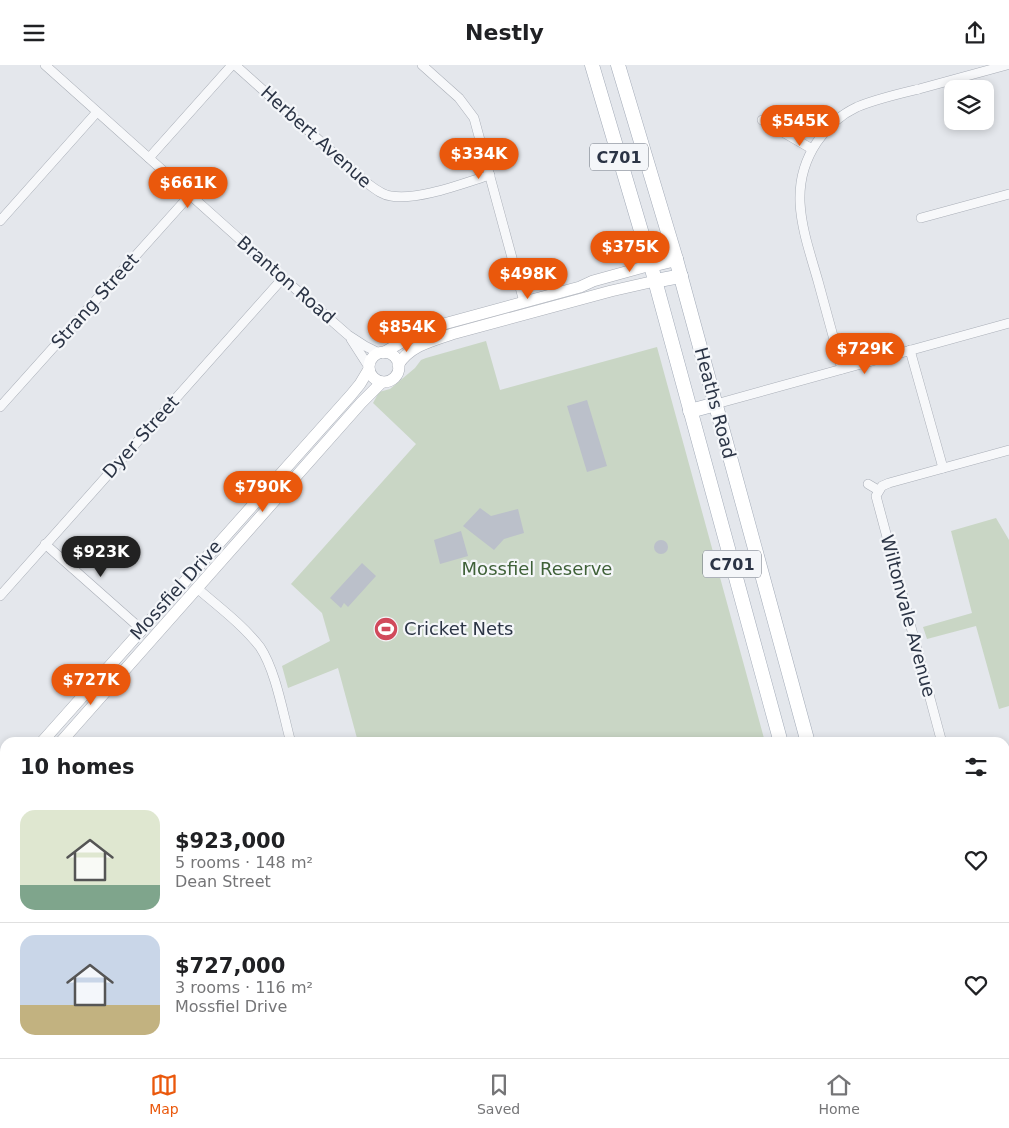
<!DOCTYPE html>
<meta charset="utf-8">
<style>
body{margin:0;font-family:"DejaVu Sans",sans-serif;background:#f6f6f6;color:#202124;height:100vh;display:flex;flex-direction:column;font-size:19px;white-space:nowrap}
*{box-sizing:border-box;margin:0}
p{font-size:16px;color:#757577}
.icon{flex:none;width:28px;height:28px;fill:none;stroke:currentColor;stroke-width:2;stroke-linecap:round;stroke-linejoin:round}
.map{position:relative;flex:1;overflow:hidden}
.drawer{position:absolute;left:0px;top:672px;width:1010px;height:321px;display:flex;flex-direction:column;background:#fff;border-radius:15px 15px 0 0;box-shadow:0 2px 8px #0003}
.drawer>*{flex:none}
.tools{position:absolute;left:944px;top:15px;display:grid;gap:10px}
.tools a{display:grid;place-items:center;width:50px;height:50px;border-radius:10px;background:#fff;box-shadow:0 2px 8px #0003;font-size:25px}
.price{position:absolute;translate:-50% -42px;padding:0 11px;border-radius:18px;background:#ea580c;color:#fff;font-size:16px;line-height:32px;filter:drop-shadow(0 1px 2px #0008)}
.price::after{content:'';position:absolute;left:50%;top:30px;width:15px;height:11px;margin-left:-8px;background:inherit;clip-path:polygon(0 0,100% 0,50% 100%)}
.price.selected{background:#222;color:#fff}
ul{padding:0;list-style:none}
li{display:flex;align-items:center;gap:15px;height:125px;padding:0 20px}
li+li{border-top:1px solid #e0e0e0}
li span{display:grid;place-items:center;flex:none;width:140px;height:100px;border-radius:15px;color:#555}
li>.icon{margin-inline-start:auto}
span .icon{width:60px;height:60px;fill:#fffc;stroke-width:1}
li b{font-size:21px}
h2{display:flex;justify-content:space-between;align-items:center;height:60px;padding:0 20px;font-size:21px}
header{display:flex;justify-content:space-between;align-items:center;height:65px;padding:0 20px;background:#fff;font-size:22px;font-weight:800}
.menu{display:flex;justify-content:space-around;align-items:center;height:70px;border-top:1px solid #e0e0e0;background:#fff;font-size:14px;color:#757577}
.menu a{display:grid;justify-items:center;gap:2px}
.menu .selected{color:#ea580c}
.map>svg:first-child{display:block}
</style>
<header><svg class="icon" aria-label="menu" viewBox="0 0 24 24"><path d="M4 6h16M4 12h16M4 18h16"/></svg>Nestly<svg class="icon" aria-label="share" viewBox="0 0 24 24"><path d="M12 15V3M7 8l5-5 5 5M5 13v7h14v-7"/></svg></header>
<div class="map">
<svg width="1009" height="993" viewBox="0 0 1009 993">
<rect width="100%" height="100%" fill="#e4e7ec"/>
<!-- green -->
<g fill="#c9d6c5">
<path d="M 486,276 L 500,325 L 657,282 L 765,677 L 358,677 L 338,603 L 288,623 L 282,601 L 330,576 L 322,548 L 291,519 L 416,379 L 373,338 L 379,327 L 390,324 L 415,303 L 421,295 L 426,293 Z"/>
<path d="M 996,453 L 1009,475 L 1009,641 L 999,644 L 976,561 L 927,574 L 923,562 L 972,548 L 951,466 Z"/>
</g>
<!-- building -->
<g fill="#bbc0ca">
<path d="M 587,335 L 607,401 L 587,407 L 567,341 Z"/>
<path d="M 480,443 L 491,451 L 518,444 L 524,468 L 504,474 L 494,485 L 463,461 Z"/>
<path d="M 461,466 L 468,491 L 440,499 L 434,475 Z"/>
<circle cx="661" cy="482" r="7"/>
<path d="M 362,498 L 376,511 L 348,542 L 344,538 L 341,543 L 330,533 Z"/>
</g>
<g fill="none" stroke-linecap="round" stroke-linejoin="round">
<!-- street casing -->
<g stroke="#a9aeb7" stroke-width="10">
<g id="street">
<path d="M 45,0 L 283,213 L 348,270 L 365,281 L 379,288"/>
<path d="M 235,0 L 367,118 C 375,124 382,130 391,131 C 418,136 464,118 490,110"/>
<path d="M 422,0 L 459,33 L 474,53 L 524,237"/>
<path d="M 762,55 L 812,84"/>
<path d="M 149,93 L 232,0"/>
<path d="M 921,153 L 1009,129"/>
<path d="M 0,156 L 97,47"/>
<path d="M 351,274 L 369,302"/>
<path d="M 910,285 L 943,403"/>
<path d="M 842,304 C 834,274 826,245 818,216 C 804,167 786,123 817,77 C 827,62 840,50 857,42 C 876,34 898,29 919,24 C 948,16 977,8 1007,0"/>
<path d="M 716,339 L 1009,258"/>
<path d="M 0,342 L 190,130"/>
<path d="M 868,419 L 878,425"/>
<path d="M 45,479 L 141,564"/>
<path d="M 198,524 C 219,542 243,560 260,582 C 276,606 283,649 291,678"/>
<path d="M 0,531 L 283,213"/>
<path d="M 942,678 L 876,431 L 882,421 L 889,418 L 1009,385"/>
<path d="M 1005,706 L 1009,705"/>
<path d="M 0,942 L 5,936"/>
<path d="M 375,989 L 377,993"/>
<path d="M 731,989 L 732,993"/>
<path d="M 122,993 L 125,989"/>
</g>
</g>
<!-- secondary casing -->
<g stroke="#a9aeb7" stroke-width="12">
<g id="secondary">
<circle cx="384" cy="302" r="15"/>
<path d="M 383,288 L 419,267 L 429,263 L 580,222 L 593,216 L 651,200"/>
<path d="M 398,300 C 410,281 431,276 452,269 L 611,226 L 655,216"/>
<path d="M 41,678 L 351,330 L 360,319 L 369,304"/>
<path d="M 60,678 L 361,338 L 382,317"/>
<path d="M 0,725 L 5,719"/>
<path d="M 0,745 L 5,739"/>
<path d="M 1005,841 L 1009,840"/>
<path d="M 1005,854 L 1009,853"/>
</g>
</g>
<!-- primary casing -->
<g stroke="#a3abb8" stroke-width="15">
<g id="primary">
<path d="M 592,0 L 647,186 L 781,678"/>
<path d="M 618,0 L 676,194 L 808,678"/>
<path d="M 651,200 L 676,194"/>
<path d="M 655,216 L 681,211"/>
<path d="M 690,346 L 716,339"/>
<path d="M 866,989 L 867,993"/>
<path d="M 892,989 L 893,993"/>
</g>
</g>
<!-- street -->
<use href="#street" stroke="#f7f8fa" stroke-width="9"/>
<!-- secondary -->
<use href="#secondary" stroke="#fff" stroke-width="11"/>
<!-- primary -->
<use href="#primary" stroke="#fff" stroke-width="14"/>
</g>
<!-- icons -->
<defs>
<g id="stadium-disc" transform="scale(1.25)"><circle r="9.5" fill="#d1495b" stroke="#f4f6f9"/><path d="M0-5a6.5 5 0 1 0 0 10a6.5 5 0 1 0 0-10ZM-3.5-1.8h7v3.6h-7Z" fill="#fff"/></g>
</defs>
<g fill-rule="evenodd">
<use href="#stadium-disc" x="386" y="564"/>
</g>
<g text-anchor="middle" stroke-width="4.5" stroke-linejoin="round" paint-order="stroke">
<!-- shield labels -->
<g fill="#f4f6f9" stroke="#676e7b" stroke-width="1">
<rect x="590" y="78.5" width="58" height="27" rx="4"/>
<rect x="703" y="485.5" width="58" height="27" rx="4"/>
</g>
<g font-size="16" font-weight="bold" fill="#2b3445">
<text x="619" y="98">C701</text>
<text x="732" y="505">C701</text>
</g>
<!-- street labels -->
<g font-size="18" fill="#2b3445" stroke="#f4f6f9">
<text transform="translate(316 72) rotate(42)" y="6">Herbert Avenue</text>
<text transform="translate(286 215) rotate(41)" y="6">Branton Road</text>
<text transform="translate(95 236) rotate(-48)" y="6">Strang Street</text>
<text transform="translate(715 338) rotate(75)" y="6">Heaths Road</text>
<text transform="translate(141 372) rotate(-48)" y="6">Dyer Street</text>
<text transform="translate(176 525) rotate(-48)" y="6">Mossfiel Drive</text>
<text transform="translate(908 551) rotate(75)" y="6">Wiltonvale Avenue</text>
</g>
<!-- park labels -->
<g font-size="18" fill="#3f6138" stroke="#f4f6f9">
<text x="537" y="510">Mossfiel Reserve</text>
</g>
<!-- poi labels -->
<g font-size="18" fill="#2b3445" stroke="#f4f6f9" text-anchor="start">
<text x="404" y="570">Cricket Nets</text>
</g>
</g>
</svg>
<div class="tools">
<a><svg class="icon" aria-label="layers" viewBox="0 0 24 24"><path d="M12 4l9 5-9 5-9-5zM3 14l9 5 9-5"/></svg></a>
</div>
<b class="price" style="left:800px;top:82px">$545K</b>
<b class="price" style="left:479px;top:115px">$334K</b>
<b class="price" style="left:188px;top:144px">$661K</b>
<b class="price" style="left:630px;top:208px">$375K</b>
<b class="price" style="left:528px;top:235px">$498K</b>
<b class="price" style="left:407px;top:288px">$854K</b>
<b class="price" style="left:865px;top:310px">$729K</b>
<b class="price" style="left:263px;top:448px">$790K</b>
<b class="price selected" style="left:101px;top:513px">$923K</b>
<b class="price" style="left:91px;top:641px">$727K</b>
<section class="drawer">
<h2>10 homes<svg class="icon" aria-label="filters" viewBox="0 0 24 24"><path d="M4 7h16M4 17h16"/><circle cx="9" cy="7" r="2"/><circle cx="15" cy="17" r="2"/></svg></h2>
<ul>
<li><span style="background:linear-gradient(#dfe7d0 75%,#7fa58c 0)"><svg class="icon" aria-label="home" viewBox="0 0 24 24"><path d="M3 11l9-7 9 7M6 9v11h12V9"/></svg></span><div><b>$923,000</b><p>5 rooms · 148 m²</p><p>Dean Street</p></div><svg class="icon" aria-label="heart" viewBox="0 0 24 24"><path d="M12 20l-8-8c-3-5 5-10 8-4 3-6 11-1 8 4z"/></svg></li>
<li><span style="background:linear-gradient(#c9d6e8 70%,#c2b280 0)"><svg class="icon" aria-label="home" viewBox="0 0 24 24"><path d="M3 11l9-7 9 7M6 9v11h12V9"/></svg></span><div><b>$727,000</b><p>3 rooms · 116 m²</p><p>Mossfiel Drive</p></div><svg class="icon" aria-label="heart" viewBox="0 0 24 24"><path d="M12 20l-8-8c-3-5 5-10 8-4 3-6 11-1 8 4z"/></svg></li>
</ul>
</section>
</div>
<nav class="menu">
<a class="selected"><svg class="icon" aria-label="map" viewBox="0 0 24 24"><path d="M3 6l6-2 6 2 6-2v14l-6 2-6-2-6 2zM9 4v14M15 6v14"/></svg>Map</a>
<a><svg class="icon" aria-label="saved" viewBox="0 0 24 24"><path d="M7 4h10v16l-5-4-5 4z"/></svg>Saved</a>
<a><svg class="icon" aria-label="home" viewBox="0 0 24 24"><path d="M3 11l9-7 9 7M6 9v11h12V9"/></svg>Home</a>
</nav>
